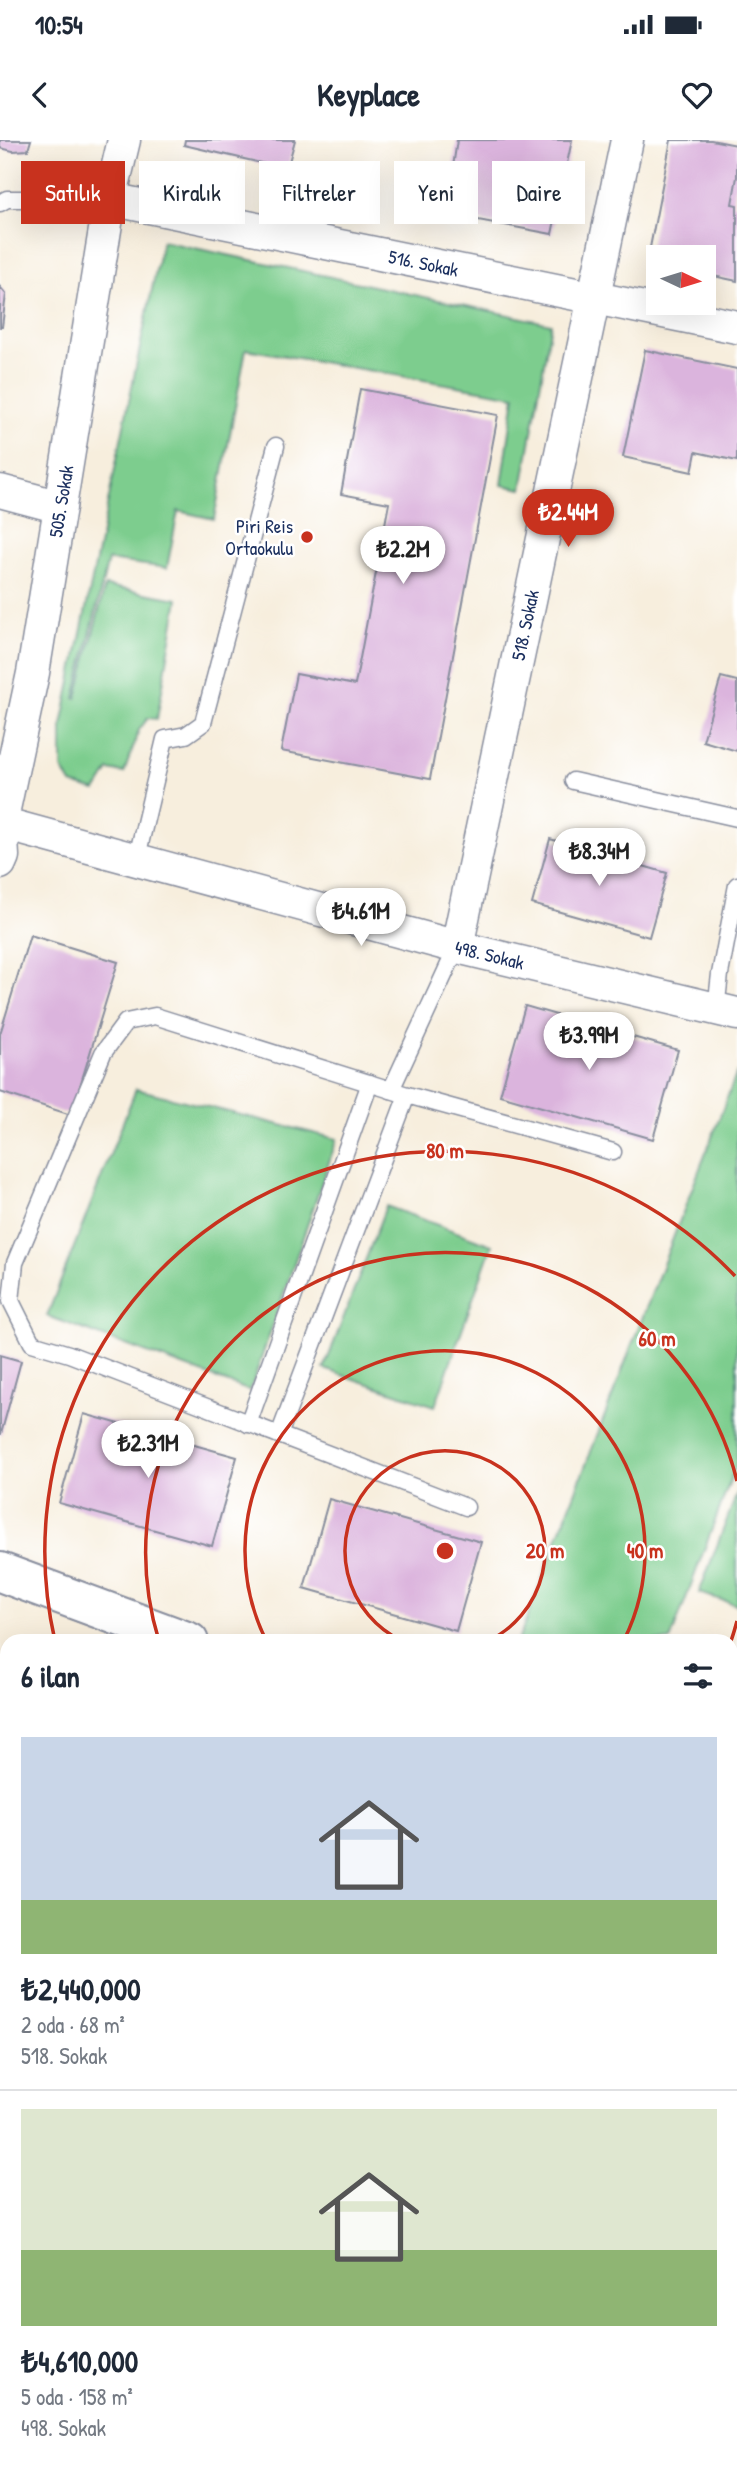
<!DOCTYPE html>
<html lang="tr">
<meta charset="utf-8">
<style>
body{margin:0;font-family:"Patrick Hand",sans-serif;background:#f2f2f3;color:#1f2937;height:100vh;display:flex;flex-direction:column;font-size:26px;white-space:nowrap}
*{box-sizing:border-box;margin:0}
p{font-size:23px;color:#747a83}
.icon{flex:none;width:38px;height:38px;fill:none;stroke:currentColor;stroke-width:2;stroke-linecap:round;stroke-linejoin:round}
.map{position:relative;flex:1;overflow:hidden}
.drawer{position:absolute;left:0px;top:1494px;width:738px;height:842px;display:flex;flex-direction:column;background:#fff;border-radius:21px 21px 0 0;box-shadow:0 7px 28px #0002}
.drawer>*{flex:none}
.banner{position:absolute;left:21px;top:21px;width:696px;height:63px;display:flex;gap:14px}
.needle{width:46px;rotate:94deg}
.tools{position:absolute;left:646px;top:105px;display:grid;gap:14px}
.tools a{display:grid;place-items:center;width:70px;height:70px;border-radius:0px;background:#fff;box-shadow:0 7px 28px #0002;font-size:35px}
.price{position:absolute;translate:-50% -60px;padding:0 16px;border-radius:24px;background:#fff;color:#222;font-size:23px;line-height:46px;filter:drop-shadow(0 2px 4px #0008)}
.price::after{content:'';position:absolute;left:50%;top:42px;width:21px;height:16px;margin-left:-10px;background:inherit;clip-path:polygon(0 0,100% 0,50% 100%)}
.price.active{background:#c8321e;color:#fff}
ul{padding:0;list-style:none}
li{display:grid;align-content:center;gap:14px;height:371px;padding:0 21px}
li+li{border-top:2px solid #e0e1e3}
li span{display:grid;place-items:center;height:217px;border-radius:0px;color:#555}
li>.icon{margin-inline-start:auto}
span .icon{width:126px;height:126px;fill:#fffc;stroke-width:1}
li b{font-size:30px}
h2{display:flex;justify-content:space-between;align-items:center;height:84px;padding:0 21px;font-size:30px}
.pill{padding:0 24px;border-radius:0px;background:#fff;box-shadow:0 7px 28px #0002;font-size:24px;line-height:63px}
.pill.active{background:#c8321e;color:#fff}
.status{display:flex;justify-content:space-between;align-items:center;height:49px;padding:0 35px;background:#fff;direction:ltr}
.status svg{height:19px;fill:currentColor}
header{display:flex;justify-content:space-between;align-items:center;height:91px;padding:0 21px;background:#fff;font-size:32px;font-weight:700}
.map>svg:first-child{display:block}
</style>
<div class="status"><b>10:54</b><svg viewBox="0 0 49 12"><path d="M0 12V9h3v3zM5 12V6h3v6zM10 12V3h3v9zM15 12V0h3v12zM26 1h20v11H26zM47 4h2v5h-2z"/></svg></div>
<header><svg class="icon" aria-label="back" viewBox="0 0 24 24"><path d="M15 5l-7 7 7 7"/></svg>Keyplace<svg class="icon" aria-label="heart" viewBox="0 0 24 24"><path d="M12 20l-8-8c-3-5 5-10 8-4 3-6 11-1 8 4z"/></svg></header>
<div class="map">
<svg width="737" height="2335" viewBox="0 0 737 2335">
<rect width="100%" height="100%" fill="#fff"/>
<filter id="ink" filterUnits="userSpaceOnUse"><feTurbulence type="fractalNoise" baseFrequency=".0143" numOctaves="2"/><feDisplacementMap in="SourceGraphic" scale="14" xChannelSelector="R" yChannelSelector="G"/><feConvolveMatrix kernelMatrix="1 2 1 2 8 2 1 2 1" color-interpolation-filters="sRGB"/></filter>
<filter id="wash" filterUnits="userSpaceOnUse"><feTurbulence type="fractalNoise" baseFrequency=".00686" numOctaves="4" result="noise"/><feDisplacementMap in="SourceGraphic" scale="28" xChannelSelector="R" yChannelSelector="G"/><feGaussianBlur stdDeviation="1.57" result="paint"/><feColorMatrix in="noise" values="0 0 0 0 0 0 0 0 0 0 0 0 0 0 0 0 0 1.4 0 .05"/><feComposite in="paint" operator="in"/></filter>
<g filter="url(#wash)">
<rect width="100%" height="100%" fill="#f7eedd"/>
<!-- green -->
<g fill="#7dcd8e" stroke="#4c7e76" stroke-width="2">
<path d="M 162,101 L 551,184 L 522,349 L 502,345 L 515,256 L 246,209 L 214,379 L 178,371 L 167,428 L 108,420 L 75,558 L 77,558 L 105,446 L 178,459 L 157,579 L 148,578 L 139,590 L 124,633 L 109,630 L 96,651 L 71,644 L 62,628 L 62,585 Z"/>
<path d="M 737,932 L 737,1322 L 670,1501 L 518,1501 Z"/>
<path d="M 136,949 L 337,999 L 250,1251 L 47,1176 Z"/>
<path d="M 386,1066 L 492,1105 L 435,1266 L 324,1229 Z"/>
<path d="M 737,1353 L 737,1465 L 699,1453 Z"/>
</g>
<g id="blocks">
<!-- building -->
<g fill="#dbb4dd">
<path d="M 0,0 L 31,0 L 28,10 L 13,11 L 0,8 Z"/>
<path d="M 185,0 L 295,0 L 287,29 L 184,5 Z"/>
<path d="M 457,0 L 572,0 L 552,94 L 446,74 Z"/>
<path d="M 671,0 L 711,0 L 737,5 L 737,37 L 732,64 L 737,65 L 737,141 L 704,134 L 704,117 L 658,117 L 658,125 L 647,123 Z"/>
<path d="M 0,147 L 6,154 L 2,187 L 0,187 Z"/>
<path d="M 645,210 L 737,229 L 737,321 L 696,312 L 692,332 L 623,317 Z"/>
<path d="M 360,249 L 498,275 L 430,639 L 281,611 L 296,534 L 355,545 L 389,363 L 341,354 Z"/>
<path d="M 721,537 L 737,541 L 737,611 L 703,601 Z"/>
<path d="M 550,699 L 667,733 L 649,797 L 532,764 Z"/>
<path d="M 30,795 L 118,822 L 71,975 L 0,952 L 0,894 Z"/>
<path d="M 525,866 L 678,910 L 653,999 L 500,955 Z"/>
<path d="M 0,1215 L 21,1221 L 1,1294 L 0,1294 Z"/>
<path d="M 84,1274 L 237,1317 L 212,1406 L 59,1363 Z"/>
<path d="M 329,1359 L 481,1402 L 456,1491 L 304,1448 Z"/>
<path d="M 732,1552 L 737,1555 L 737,1645 L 732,1643 Z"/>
<path d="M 0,1669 L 7,1671 L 7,1828 L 0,1826 Z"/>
<path d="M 732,1845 L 737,1847 L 737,1884 L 732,1898 Z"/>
</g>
</g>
</g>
<g filter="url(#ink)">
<use href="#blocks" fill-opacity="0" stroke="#898e9e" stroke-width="2"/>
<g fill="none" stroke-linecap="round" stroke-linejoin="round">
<!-- service casing -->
<g stroke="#898e9e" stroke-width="19">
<g id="service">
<path d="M 0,63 L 7,59 L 110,59"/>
<path d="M 573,641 L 737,678"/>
<path d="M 136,721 L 165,599 L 186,595 L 203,583 L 276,306"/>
<path d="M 716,870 L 720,834 L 737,745"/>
<path d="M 391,950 L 457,807"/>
<path d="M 248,1284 L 370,943"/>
<path d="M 279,1295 L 407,955"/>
<path d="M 466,1367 L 69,1214 L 32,1203 L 11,1161 L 15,1123 L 103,913 L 126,882 L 155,876 L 407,955 L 613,1012"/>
</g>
</g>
<!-- minor casing -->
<g stroke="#898e9e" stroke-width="35">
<g id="minor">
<path id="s1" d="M 110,59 L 737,187"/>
<path d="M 0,351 L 60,367"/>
<path id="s2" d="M 1,683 L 457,807 L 737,874"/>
<path id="s3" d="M 0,723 L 3,716 L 1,683 L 33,533 L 110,59 L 124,0"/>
<path id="s4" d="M 457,807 L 627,0"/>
<path d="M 161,2335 L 163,2329"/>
</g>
</g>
<!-- tertiary casing -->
<g stroke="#898e9e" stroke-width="42">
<g id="tertiary">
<path d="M 0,1432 L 189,1502"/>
<path d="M 732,1711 L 737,1713"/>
</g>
</g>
<!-- service -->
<use href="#service" stroke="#fff" stroke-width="16"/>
<!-- minor -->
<use href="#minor" stroke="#fff" stroke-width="32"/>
<!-- tertiary -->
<use href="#tertiary" stroke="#fff" stroke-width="38"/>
</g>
</g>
<!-- distance rings -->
<g fill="none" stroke="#c8321e" stroke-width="3.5">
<path d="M402 1501A100 100 0 1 1 488 1501"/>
<path d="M266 1500A200 200 0 1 1 624 1500"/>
<path d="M737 1481A300 300 0 0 1 731 1501M159 1501A300 300 0 1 1 737 1341"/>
<path d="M55 1501A400 400 0 0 1 735 1136"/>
</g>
<!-- markers -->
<circle fill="#c8321e" stroke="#fff" stroke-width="2.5" cx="307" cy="397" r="7"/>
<g text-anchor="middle" stroke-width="5" stroke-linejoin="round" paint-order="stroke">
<!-- street labels -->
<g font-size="19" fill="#1b2f5e" stroke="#fff">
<text dy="7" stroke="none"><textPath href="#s1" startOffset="320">516. Sokak</textPath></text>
<text dy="7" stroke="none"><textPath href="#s3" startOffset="368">505. Sokak</textPath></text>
<text dy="7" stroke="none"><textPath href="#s4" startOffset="329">518. Sokak</textPath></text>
<text dy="7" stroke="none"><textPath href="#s2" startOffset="506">498. Sokak</textPath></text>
</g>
<!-- poi labels -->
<g font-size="19" fill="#1b2f5e" stroke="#fff" text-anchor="end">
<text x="293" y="393">Piri Reis<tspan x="293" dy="22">Ortaokulu</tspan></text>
</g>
</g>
<circle cx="445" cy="1411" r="10" fill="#c8321e" stroke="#fff" stroke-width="3.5"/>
<g font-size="21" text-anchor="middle" font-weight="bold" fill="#c8321e" stroke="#fff" stroke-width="5" stroke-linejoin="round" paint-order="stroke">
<text x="445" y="1018">80 m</text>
<text x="657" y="1206">60 m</text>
<text x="545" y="1418">20 m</text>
<text x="645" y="1418">40 m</text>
</g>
</svg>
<div class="tools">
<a><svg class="needle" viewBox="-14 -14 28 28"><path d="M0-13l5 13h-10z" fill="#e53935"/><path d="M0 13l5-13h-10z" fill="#747a83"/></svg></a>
</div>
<b class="price active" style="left:568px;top:409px">₺2.44M</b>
<b class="price" style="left:403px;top:446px">₺2.2M</b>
<b class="price" style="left:599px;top:748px">₺8.34M</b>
<b class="price" style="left:361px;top:808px">₺4.61M</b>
<b class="price" style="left:589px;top:932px">₺3.99M</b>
<b class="price" style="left:148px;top:1340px">₺2.31M</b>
<div class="banner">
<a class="pill active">Satılık</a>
<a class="pill">Kiralık</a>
<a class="pill">Filtreler</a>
<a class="pill">Yeni</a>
<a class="pill">Daire</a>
</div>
<section class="drawer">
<h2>6 ilan<svg class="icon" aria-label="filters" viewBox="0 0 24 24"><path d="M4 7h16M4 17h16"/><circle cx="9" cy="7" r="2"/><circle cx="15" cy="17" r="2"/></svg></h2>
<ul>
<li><span style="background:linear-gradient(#c9d6e8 75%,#8fb573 0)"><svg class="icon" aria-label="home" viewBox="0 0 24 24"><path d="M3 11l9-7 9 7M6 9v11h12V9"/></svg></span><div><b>₺2,440,000</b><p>2 oda · 68 m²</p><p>518. Sokak</p></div></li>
<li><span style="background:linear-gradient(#dfe7d0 65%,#8fb573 0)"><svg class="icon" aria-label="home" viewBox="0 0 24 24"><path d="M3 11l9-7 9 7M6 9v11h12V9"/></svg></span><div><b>₺4,610,000</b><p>5 oda · 158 m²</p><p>498. Sokak</p></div></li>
</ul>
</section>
</div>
